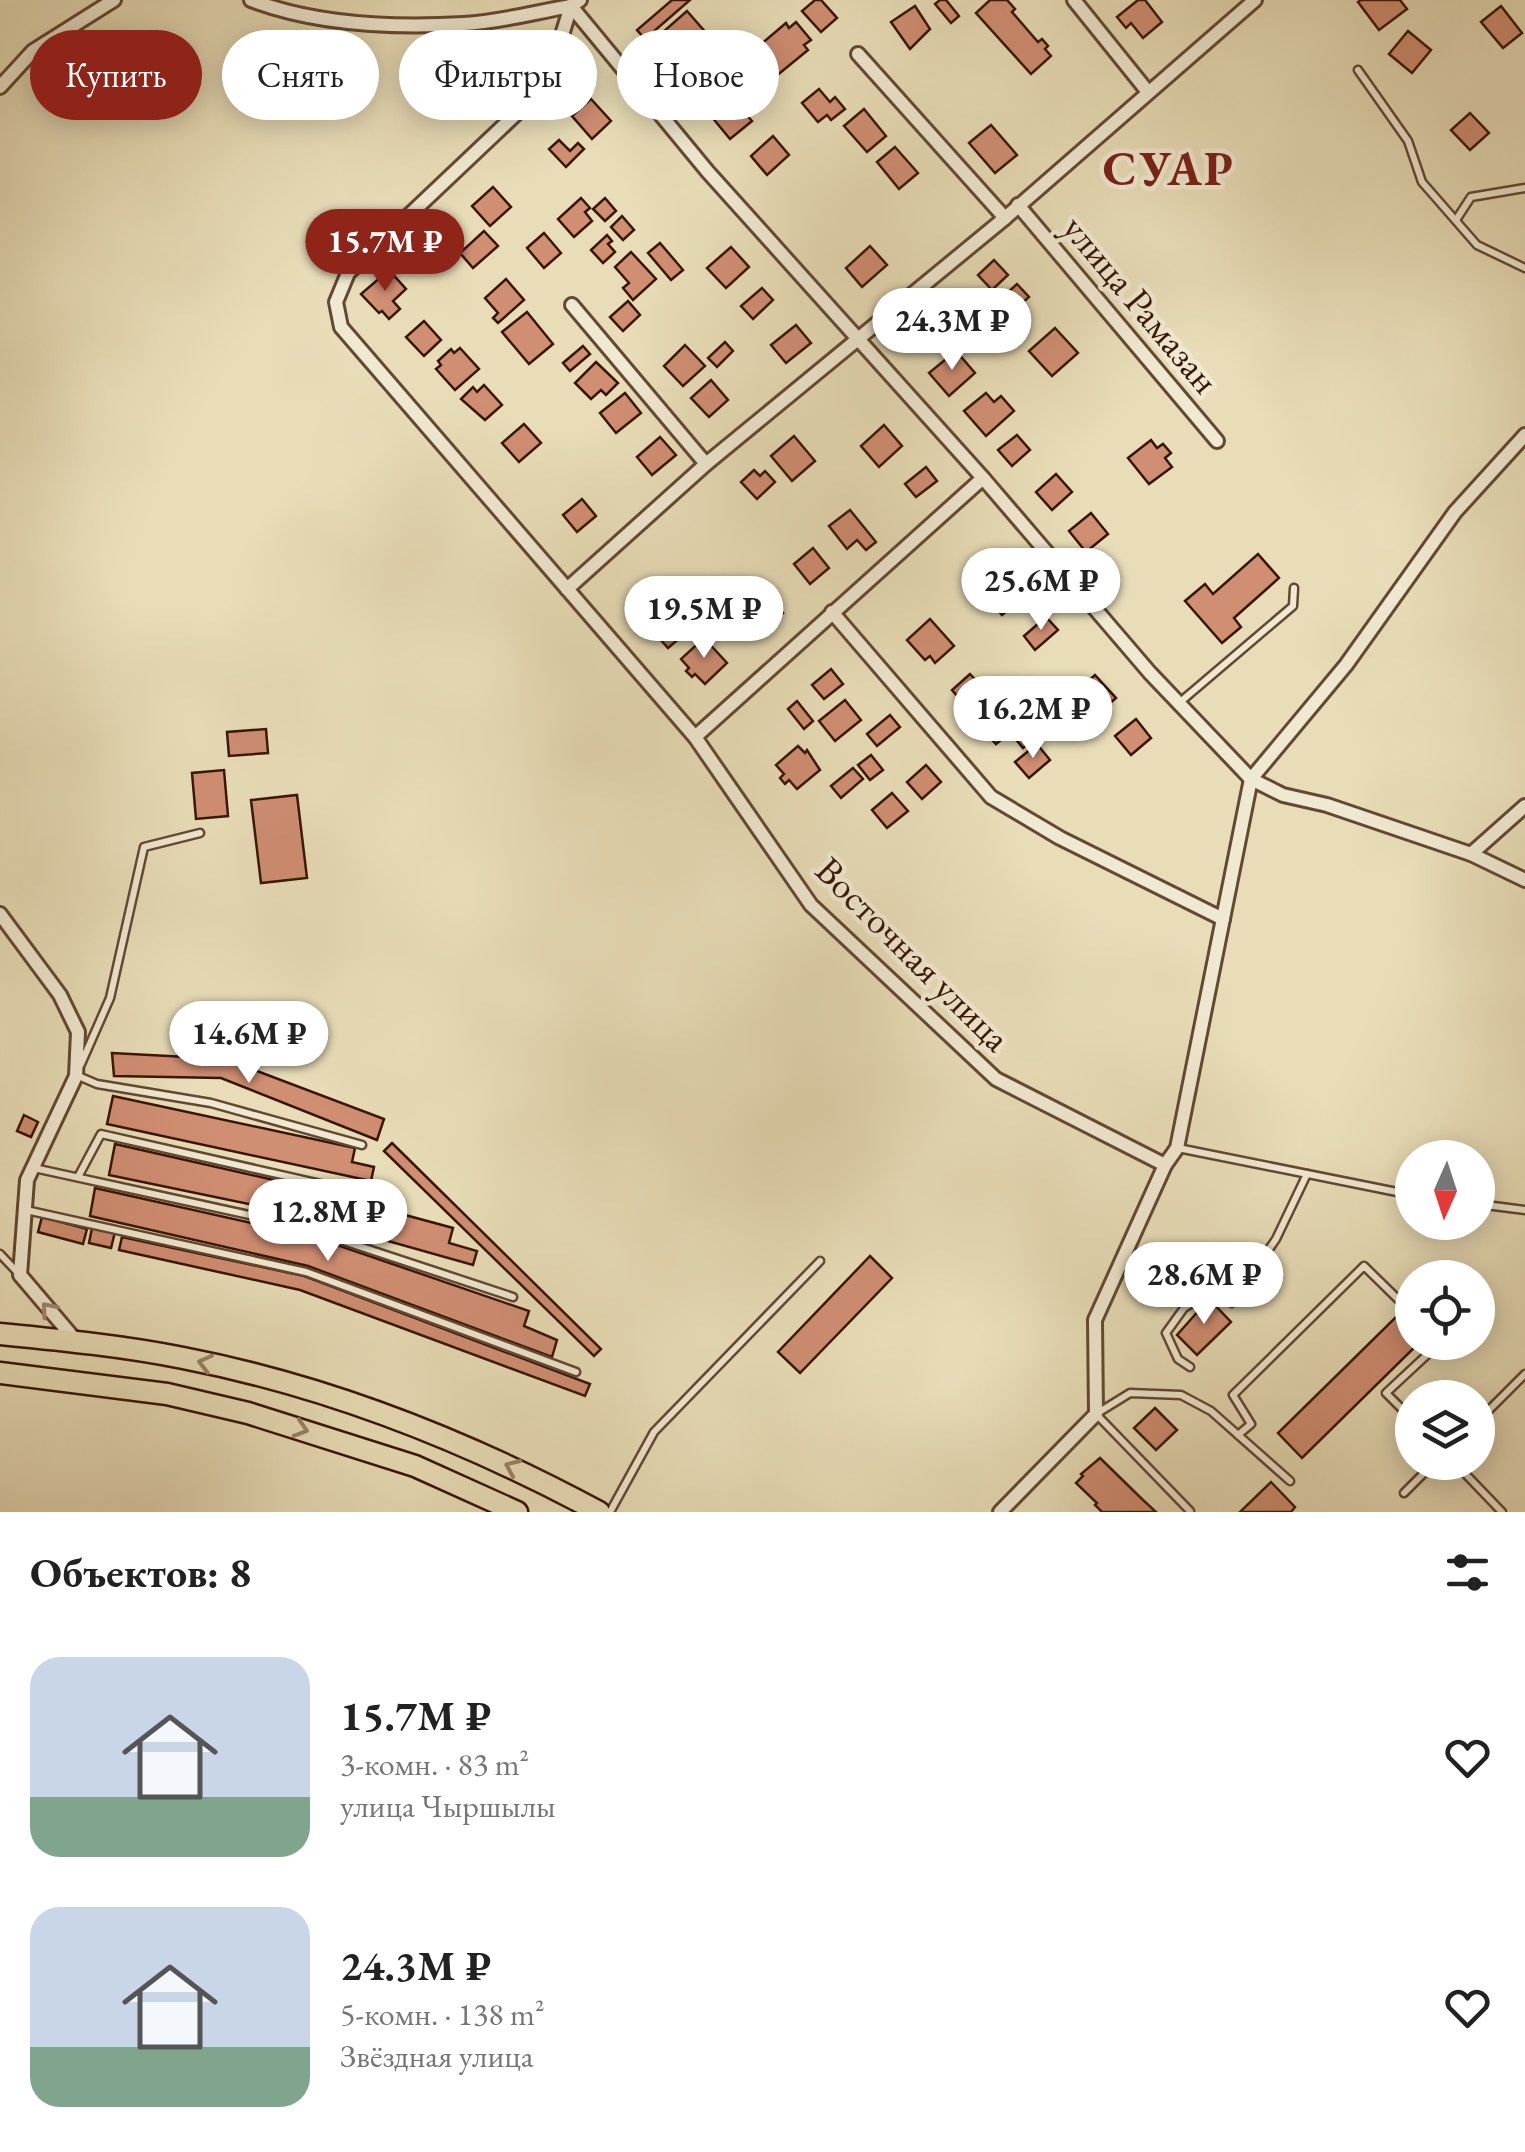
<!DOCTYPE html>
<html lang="ru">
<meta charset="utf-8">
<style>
body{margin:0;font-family:"EB Garamond",serif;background:#f2f2f2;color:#222;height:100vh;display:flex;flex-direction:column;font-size:38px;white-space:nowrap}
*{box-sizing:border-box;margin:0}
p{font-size:32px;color:#767676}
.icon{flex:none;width:55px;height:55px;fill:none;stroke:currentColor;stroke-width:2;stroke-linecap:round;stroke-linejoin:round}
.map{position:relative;height:1512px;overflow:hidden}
.sheet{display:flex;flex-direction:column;background:#fff;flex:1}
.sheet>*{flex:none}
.hud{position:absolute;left:30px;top:30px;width:1000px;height:90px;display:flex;gap:20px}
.needle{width:65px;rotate:183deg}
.tools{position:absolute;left:1395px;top:1140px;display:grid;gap:20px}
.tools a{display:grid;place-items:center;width:100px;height:100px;border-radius:50%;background:#fff;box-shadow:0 5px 25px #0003;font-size:50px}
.price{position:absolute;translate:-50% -85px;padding:0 22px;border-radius:35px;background:#fff;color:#222;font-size:32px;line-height:65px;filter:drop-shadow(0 2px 5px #0008)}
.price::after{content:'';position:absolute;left:50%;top:60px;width:30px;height:22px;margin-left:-15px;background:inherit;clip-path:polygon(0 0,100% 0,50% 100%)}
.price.active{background:#8f2418;color:#fff}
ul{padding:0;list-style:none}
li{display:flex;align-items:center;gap:30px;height:250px;padding:0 30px}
li span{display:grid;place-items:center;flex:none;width:280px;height:200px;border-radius:30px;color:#555}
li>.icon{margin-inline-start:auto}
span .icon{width:120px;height:120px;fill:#fffc;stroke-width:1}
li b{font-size:42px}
h2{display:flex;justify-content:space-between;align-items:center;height:120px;padding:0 30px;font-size:42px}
.chip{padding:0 35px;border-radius:45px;background:#fff;box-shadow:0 5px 25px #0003;font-size:35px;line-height:90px}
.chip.active{background:#8f2418;color:#fff}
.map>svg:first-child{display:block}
</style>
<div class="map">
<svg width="1525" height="1512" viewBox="0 0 1525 1512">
<rect width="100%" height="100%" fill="#e8ddb8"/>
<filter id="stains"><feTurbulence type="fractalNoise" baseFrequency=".002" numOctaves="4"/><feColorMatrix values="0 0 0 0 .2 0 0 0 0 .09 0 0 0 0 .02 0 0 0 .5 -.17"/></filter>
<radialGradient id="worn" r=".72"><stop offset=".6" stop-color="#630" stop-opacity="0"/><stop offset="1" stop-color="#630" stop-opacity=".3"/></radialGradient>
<!-- building -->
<g fill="#d08e73" stroke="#371605" stroke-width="2.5">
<path d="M 672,0 L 690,0 L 645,39 L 637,30 Z"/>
<path d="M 815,0 L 821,0 L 837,18 L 821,32 L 802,11 Z"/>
<path d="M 940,0 L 946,0 L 959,16 L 951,23 L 935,4 Z"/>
<path d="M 990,0 L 1007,0 L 1015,9 L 1012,12 L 1038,42 L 1042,39 L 1048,46 L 1045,49 L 1051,56 L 1031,74 L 976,13 Z"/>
<path d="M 1138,0 L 1145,0 L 1162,22 L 1143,38 L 1131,23 L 1126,28 L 1117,17 Z"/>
<path d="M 1361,0 L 1400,0 L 1407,9 L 1379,30 L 1358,2 Z"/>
<path d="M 915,6 L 930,29 L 910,49 L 891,22 Z"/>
<path d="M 1501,6 L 1522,33 L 1503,48 L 1481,22 Z"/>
<path d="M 687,11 L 707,34 L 698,42 L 703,47 L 683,65 L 665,44 L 670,39 L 663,32 Z"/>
<path d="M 796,22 L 811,40 L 804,45 L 808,50 L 775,77 L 753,51 L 786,23 L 789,28 Z"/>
<path d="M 1408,31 L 1431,50 L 1412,73 L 1389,54 Z"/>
<path d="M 700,58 L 725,86 L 703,105 L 678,78 Z"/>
<path d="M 819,89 L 830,102 L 835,97 L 845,109 L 831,120 L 827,115 L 818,122 L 802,103 Z"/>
<path d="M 732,98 L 752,121 L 730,139 L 711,116 Z"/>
<path d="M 591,99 L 611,121 L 592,139 L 572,116 Z"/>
<path d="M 864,109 L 886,136 L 867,152 L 844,126 Z"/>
<path d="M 1470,113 L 1489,133 L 1470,150 L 1451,130 Z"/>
<path d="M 991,125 L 1017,155 L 995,173 L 969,143 Z"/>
<path d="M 773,136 L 789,155 L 767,175 L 751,156 Z"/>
<path d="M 559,140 L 570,151 L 578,143 L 584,149 L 566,167 L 549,149 Z"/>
<path d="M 895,147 L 918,173 L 899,189 L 877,162 Z"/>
<path d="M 493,187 L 511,207 L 490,226 L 472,206 Z"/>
<path d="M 581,198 L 590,208 L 585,212 L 592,221 L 574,237 L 558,219 Z"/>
<path d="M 605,198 L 616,211 L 605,221 L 593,209 Z"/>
<path d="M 622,216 L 634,230 L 623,240 L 611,227 Z"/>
<path d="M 484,231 L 498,246 L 473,268 L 460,253 Z"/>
<path d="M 544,233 L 561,253 L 544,268 L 527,248 Z"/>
<path d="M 607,235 L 612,241 L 608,244 L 615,252 L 603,263 L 591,250 Z"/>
<path d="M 660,243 L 683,270 L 671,280 L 648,253 Z"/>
<path d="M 870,246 L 887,265 L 862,287 L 846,268 Z"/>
<path d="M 731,247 L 749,267 L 726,288 L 707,268 Z"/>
<path d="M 631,252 L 656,279 L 633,300 L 623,288 L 629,283 L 615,267 Z"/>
<path d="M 994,260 L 1008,275 L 992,290 L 978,275 Z"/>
<path d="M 389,270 L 406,289 L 393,301 L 400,309 L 389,319 L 382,311 L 379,313 L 361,294 Z"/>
<path d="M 506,279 L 524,300 L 498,323 L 493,318 L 498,313 L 485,298 Z"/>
<path d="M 1017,284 L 1029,297 L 1009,315 L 997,302 Z"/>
<path d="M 762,288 L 773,300 L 753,319 L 741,306 Z"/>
<path d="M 628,301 L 640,315 L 623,331 L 610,317 Z"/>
<path d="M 527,312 L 553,344 L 529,364 L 502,332 Z"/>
<path d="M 424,321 L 441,340 L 424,356 L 406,337 Z"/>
<path d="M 796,325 L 811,343 L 786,363 L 771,345 Z"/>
<path d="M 1055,328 L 1078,353 L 1052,376 L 1029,351 Z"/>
<path d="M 725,342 L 733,351 L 717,367 L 708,358 Z"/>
<path d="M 685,345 L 705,366 L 683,386 L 664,366 Z"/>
<path d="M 583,346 L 590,354 L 570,371 L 563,363 Z"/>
<path d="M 460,348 L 479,369 L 455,390 L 436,369 L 441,365 L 438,361 L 451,349 L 454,353 Z"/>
<path d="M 956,351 L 975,373 L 949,396 L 929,373 Z"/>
<path d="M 596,362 L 618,383 L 606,395 L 601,390 L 591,399 L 575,383 Z"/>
<path d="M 711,380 L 728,400 L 709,417 L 691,398 Z"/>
<path d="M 484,385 L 502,405 L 485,420 L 461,399 L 473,387 L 477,392 Z"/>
<path d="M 625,393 L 641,413 L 616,433 L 600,413 Z"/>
<path d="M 986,393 L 994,402 L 1001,396 L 1014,411 L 986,436 L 964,411 Z"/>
<path d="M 524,424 L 541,443 L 519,462 L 502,443 Z"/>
<path d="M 884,425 L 902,446 L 879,467 L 861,446 Z"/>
<path d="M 1017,435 L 1030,450 L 1012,466 L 998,450 Z"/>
<path d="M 794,436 L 815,461 L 792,481 L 771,456 Z"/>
<path d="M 660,437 L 676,455 L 652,475 L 637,457 Z"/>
<path d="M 1151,440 L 1157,448 L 1163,444 L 1171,453 L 1165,458 L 1172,467 L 1149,484 L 1128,458 Z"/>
<path d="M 926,467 L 937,481 L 916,497 L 905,484 Z"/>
<path d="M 754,470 L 760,476 L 765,471 L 775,482 L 757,499 L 741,482 Z"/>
<path d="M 1056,474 L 1072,492 L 1052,510 L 1036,492 Z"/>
<path d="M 582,499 L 596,516 L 577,532 L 563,515 Z"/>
<path d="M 850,510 L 876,542 L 866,550 L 857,540 L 847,549 L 829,526 Z"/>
<path d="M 1091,513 L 1108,534 L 1086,552 L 1069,531 Z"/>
<path d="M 813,548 L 829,568 L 810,584 L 794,564 Z"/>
<path d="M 1258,554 L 1279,578 L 1234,618 L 1241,627 L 1222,643 L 1185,601 L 1205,584 L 1213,594 Z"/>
<path d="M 1010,577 L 1025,596 L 1002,615 L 986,596 Z"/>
<path d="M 657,582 L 673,601 L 662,610 L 645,591 Z"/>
<path d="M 761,588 L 783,613 L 757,634 L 736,609 Z"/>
<path d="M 685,601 L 701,620 L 668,648 L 652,630 Z"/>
<path d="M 1046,617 L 1058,630 L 1035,650 L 1024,636 Z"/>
<path d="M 930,619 L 954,646 L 935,663 L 930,656 L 925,660 L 907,640 Z"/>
<path d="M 704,638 L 727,663 L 705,684 L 695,674 L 692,677 L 686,671 L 689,668 L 681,659 Z"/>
<path d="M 831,669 L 843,684 L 824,699 L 812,685 Z"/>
<path d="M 970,674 L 983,688 L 965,705 L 952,690 Z"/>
<path d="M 1095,675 L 1116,698 L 1096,716 L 1075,693 Z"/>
<path d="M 1025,678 L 1047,702 L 1031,716 L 1010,692 Z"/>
<path d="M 845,700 L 861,720 L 835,741 L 819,721 Z"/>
<path d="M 797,701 L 813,721 L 804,729 L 788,709 Z"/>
<path d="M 999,706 L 1017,727 L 996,744 L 978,724 Z"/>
<path d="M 890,715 L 900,727 L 877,746 L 867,734 Z"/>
<path d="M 1136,719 L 1151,738 L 1131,755 L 1115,736 Z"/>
<path d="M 1029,722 L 1040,734 L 1023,748 L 1013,736 Z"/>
<path d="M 266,729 L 268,753 L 229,756 L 227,732 Z"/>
<path d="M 1037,744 L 1050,760 L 1029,778 L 1015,762 Z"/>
<path d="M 798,746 L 805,753 L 807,750 L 820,770 L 797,789 L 789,780 L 785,784 L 780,778 L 784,774 L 776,765 Z"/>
<path d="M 871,755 L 883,770 L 870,780 L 858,765 Z"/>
<path d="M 926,765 L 941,782 L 922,799 L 907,782 Z"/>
<path d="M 853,768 L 863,779 L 841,798 L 831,786 Z"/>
<path d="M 224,770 L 228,816 L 196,819 L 192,773 Z"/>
<path d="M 892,793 L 908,811 L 887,828 L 872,810 Z"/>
<path d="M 297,795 L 307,878 L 261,883 L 251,800 Z"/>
<path d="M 112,1053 L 225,1059 L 384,1119 L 377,1140 L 221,1078 L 114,1076 Z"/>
<path d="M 113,1096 L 355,1148 L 352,1162 L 374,1167 L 371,1181 L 107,1124 Z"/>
<path d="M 24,1115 L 38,1122 L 31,1137 L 17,1131 Z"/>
<path d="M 392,1143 L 601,1349 L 594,1356 L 384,1151 Z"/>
<path d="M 115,1144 L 287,1183 L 453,1228 L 449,1243 L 477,1251 L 473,1265 L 278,1210 L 109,1175 Z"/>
<path d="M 95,1188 L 314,1237 L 529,1311 L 524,1326 L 557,1340 L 552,1357 L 308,1266 L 90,1216 Z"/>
<path d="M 42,1217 L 87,1229 L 83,1244 L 38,1232 Z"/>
<path d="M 92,1228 L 115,1232 L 111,1248 L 89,1243 Z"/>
<path d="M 122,1237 L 304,1276 L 590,1384 L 585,1396 L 300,1290 L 119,1250 Z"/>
<path d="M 870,1256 L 892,1278 L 800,1373 L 778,1352 Z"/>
<path d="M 1209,1299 L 1231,1322 L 1197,1355 L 1177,1335 Z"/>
<path d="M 1397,1316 L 1412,1332 L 1412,1342 L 1420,1342 L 1302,1458 L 1278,1433 Z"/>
<path d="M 1155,1408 L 1177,1430 L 1156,1450 L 1134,1428 Z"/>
<path d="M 1100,1458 L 1142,1499 L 1156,1512 L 1102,1512 L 1095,1505 L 1097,1503 L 1076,1483 L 1083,1476 L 1081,1474 Z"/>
<path d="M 1271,1482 L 1295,1507 L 1291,1512 L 1240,1512 Z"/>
</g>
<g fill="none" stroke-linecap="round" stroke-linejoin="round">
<!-- lane casing -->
<g stroke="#634832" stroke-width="11">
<g id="lane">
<path d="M 1358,70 L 1408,141 L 1422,182 L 1477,245 L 1525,268"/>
<path d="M 1456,220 L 1471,197 L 1525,188"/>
<path d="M 1179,703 L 1293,606 L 1294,588"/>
<path d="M 81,1064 L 110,998 L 144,847 L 200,833"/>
<path d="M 76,1075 L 97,1084 L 211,1103 L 362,1145"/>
<path d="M 1178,1148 L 1412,1195"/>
<path d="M 34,1168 L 295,1225 L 513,1297"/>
<path d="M 78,1177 L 101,1134 L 387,1199"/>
<path d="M 1478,1204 L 1525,1210"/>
<path d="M 26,1210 L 306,1272 L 576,1372"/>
<path d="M 0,1254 L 19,1274"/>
<path d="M 1190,1367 L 1178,1359 L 1166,1333 L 1184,1308 L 1215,1289 L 1232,1303 L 1276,1239 L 1307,1174"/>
<path d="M 1412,1419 L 1386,1393 L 1430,1352 L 1431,1342"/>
<path d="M 1478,1421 L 1525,1374"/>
<path d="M 1238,1435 L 1251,1424 L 1233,1395 L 1364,1266 L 1412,1313"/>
<path d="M 1454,1462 L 1502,1512"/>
<path d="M 1404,1493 L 1435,1462"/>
<path d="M 1190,1511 L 1096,1414 L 1130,1393 L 1181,1395 L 1211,1411 L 1290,1481"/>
<path d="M 610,1512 L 654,1432 L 820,1261"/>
</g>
</g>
<!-- street casing -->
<g stroke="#634832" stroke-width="18">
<g id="street">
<path d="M 251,0 C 316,25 395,28 464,24 C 500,22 536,12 571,6"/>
<path d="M 580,0 L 571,6 L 552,67 L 516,114 L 348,273 L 336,302 L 341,327 L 695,737 L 811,905 L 996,1079 L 1165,1165"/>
<path d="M 1074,0 L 1148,92"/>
<path d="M 571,6 L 708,172 L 983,478 L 1150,673 L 1251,779 L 1283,795 L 1327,805 L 1471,854 L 1525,880"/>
<path d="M 858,54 L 1005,218"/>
<path d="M 0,87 L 33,51 L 114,0"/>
<path d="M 1018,205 L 1217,441"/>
<path d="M 572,305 L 706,464"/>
<path d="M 567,589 L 706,464 L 1005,218 L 1255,0"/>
<path d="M 832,612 L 991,797 L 1060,838 L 1223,919"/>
<path d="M 695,737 L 983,478"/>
<path d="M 1471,854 L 1525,806"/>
<path d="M 0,914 L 60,995 L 78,1032 L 76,1076 L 27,1180 L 20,1275 L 77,1342"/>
<path d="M 1000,1512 L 1096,1414 L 1095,1320 L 1165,1165 L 1177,1148 L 1251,779 L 1346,665 L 1455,512 L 1525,435"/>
</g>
</g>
<!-- primary casing -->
<g stroke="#371605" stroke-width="25">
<g id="primary">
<path d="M 0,1334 C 61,1340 123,1346 183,1358 C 328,1386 469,1442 599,1512"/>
<path d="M 0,1373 L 167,1394 L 248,1413 L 415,1466 L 517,1512"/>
</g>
</g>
<!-- lane -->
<use href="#lane" stroke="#f0e9d1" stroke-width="6"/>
<!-- street -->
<use href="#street" stroke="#f0e9d1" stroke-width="12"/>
<!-- primary -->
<use href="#primary" stroke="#e8ddb8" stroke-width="20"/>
</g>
<!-- one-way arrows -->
<defs><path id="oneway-chevron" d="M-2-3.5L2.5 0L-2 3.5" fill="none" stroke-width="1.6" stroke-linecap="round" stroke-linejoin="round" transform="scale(2.5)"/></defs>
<use stroke="#9d8a75" href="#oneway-chevron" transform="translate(48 1309) rotate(-130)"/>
<g stroke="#988367">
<use href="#oneway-chevron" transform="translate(205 1363) rotate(-166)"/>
<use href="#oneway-chevron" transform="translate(301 1429) rotate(17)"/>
<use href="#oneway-chevron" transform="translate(512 1467) rotate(-156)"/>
</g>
<g text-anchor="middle" stroke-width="9" stroke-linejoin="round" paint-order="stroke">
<!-- street labels -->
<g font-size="38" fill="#371605" stroke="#f0e9d1">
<text transform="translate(1141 304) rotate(50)" y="13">улица Рамазан</text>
<text transform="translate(913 954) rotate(45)" y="13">Восточная улица</text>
</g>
<!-- district labels -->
<g font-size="48" font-weight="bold" letter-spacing="2.5" fill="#7a1f14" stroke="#f0e9d1">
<text x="1169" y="185">СУАР</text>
</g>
</g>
<rect width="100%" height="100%" filter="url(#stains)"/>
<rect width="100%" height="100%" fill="url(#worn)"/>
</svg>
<div class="tools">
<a><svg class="needle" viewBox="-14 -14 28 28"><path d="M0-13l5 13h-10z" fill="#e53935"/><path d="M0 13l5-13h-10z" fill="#767676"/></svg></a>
<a><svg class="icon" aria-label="locate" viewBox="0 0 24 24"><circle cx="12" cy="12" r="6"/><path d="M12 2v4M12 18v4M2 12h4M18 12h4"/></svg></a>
<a><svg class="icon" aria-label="layers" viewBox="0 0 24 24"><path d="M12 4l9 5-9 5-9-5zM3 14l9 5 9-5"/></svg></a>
</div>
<b class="price active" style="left:385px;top:294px">15.7M ₽</b>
<b class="price" style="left:952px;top:373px">24.3M ₽</b>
<b class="price" style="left:1041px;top:633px">25.6M ₽</b>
<b class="price" style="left:704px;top:661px">19.5M ₽</b>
<b class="price" style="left:1033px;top:761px">16.2M ₽</b>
<b class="price" style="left:249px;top:1086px">14.6M ₽</b>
<b class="price" style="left:328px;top:1264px">12.8M ₽</b>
<b class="price" style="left:1204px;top:1327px">28.6M ₽</b>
<div class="hud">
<a class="chip active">Купить</a>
<a class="chip">Снять</a>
<a class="chip">Фильтры</a>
<a class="chip">Новое</a>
</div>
</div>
<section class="sheet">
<h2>Объектов: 8<svg class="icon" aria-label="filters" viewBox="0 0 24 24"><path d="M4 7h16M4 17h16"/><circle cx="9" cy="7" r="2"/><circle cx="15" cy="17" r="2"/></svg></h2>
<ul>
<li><span style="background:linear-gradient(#c9d6e8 70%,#7fa58c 0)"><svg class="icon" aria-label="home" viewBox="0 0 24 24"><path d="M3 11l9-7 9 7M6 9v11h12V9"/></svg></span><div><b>15.7M ₽</b><p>3-комн. · 83 m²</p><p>улица Чыршылы</p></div><svg class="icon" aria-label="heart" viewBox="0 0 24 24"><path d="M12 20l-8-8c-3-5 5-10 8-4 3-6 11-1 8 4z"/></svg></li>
<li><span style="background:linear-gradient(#c9d6e8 70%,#7fa58c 0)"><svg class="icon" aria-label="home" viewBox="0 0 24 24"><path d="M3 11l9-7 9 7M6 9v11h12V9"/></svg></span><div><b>24.3M ₽</b><p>5-комн. · 138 m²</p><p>Звёздная улица</p></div><svg class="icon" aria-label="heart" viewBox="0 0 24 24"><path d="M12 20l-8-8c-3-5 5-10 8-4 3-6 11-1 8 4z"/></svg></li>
</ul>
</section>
